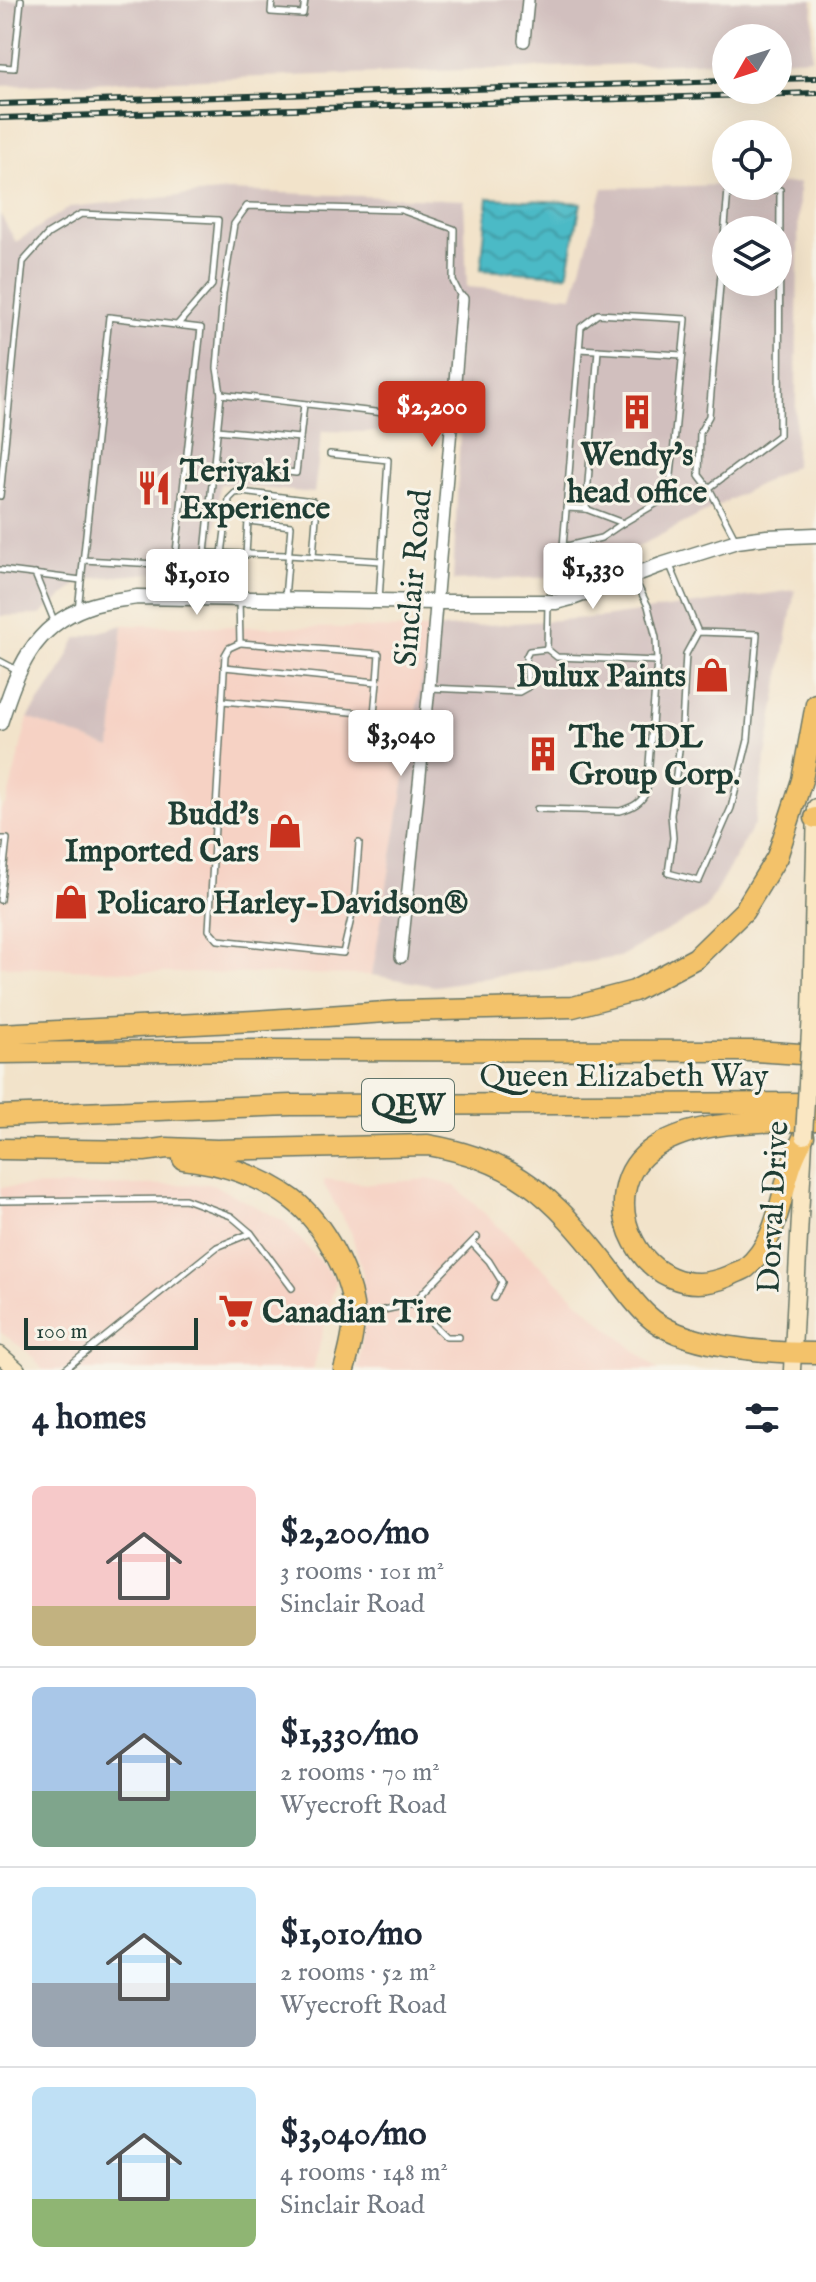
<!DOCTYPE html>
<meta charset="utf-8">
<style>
body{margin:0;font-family:"IM FELL English",serif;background:#f6f6f7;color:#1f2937;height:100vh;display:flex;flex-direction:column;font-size:30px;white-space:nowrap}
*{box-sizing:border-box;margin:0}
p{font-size:26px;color:#747a83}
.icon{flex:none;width:44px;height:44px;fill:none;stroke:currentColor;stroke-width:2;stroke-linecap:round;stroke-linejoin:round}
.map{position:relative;height:1370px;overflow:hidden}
.sheet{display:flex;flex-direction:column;background:#fff;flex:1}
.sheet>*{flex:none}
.needle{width:52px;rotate:231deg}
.fabs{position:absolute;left:712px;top:24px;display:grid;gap:16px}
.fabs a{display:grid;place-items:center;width:80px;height:80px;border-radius:50%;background:#fff;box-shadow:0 8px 32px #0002;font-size:40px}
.scale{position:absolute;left:24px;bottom:20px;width:174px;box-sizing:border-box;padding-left:8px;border:4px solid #1f3d34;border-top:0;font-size:22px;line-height:28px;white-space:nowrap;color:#1f3d34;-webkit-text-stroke:6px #f7f3e8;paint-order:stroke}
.price{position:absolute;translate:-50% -68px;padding:0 18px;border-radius:8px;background:#fff;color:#222;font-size:26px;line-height:52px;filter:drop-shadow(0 2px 4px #0008)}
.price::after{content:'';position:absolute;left:50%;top:48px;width:24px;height:18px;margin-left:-12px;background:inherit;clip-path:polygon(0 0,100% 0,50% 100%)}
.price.active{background:#c8321e;color:#fff}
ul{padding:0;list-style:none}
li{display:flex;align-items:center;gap:24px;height:200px;padding:0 32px}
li+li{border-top:2px solid #e0e1e3}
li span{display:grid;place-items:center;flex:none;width:224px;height:160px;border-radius:12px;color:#555}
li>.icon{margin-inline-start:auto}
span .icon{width:96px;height:96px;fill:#fffc;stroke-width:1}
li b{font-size:34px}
h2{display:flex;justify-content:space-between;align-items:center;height:96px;padding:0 32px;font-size:34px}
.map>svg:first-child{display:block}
</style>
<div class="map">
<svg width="816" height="1370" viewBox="0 0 816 1370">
<defs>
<pattern id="water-waves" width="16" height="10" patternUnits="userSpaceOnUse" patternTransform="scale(2)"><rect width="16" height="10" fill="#4cbac6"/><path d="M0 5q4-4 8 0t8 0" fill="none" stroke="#3f98a2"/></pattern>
</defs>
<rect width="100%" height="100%" fill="#f7f3e8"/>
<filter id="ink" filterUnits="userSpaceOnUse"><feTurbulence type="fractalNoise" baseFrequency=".0125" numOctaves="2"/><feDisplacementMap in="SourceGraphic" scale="16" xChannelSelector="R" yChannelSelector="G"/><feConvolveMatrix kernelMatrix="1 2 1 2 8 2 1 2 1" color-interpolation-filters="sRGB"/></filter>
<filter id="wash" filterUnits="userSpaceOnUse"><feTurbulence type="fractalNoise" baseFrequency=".006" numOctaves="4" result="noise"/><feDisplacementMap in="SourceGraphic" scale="32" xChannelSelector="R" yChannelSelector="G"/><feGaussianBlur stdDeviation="1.8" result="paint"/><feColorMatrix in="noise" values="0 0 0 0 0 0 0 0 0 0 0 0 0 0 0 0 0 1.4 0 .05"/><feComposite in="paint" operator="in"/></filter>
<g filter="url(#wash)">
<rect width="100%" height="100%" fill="#f2e3ca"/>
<!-- built -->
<g fill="#f6d2c4">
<path d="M 123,625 L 430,629 L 372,975 L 169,973 L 0,966 L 0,810 L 7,802 L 28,718 L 111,748 Z"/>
<path d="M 324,1179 L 369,1184 L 428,1179 L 455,1186 L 592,1314 L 658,1370 L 358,1370 L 363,1329 L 363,1274 L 351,1232 L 324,1185 Z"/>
<path d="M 212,1184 L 284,1221 L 336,1280 L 313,1370 L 43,1370 L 28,1352 L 0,1332 L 0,1187 Z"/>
</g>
<!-- industrial -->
<g fill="#d1bfbe" fill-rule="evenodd">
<path d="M 0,0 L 813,0 L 811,58 L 778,60 L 778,38 L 726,38 L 726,61 L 0,86 Z"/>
<path d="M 799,183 L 795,466 L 581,576 L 453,581 L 460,434 L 322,431 L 314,493 L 220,484 L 212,568 L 84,579 L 40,615 L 0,616 L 0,214 L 16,242 L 70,207 L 229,191 L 464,200 L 467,287 L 573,296 L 603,188 L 726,185 L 778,186 L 778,184 ZM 726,230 L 778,230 L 778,282 L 726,282 Z"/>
<path d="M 795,590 L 754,824 L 706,909 L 619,957 L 435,986 L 372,975 L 430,629 L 603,617 Z"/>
<path d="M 123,625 L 111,748 L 28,718 L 60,672 L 76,639 Z"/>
</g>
<!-- water -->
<path fill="url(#water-waves)" stroke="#367c7d" stroke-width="2" d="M 488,198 L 581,203 L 567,275 L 481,270 Z"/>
</g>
<g filter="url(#ink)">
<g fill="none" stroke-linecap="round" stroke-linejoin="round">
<!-- service casing -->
<g stroke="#697768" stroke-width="8">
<g id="service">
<path d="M 272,0 L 271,12 L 303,14 L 305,0"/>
<path d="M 0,67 L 14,68 L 21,0"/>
<path d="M 579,349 L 682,355"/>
<path d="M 221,394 L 217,368 L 223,294 L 234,224 L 247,206 L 401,210 L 454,229 L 453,281 L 461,297"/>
<path d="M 217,430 L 300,438"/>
<path d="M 330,454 L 388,460 L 379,600"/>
<path d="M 214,463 L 296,473 L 304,404"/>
<path d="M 709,488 L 699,475 L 700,432 L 709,416 L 728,190 L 780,190 L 779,435 L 709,488 L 736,540"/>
<path d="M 0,496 L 23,262 L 48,234 L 81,214 L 218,220 L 212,285 L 178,324"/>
<path d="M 586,509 L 598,350"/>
<path d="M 563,547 L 601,538 L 623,523"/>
<path d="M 207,553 L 288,555 L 381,561"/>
<path d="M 222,554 L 229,499 L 235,493 L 242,492 L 313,501 L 317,505 L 313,556"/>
<path d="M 246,555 L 248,521 L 291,526 L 285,598"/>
<path d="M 83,560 L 175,565"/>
<path d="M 669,563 L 698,632 L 757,634 L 748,740 L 731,808 L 699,881 L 668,873 L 673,838 L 671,815 L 682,726 L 686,654 L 698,632"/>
<path d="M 0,570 L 81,580"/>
<path d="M 35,574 L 55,623"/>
<path d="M 218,597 L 219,567 L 205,553 L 221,394 L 452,421"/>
<path d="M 239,599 L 240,643 L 229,648 L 225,655 L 209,930 L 218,940 L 343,953 L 354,906 L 405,912"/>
<path d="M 564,599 L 563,547 L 581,327 L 598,314 L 686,319 L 669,496 L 623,523 L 586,509 L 566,508"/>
<path d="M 548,603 L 547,649 L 557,657 L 657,661"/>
<path d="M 78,610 L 109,317 L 201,328 L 171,597"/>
<path d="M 241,643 L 379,654 L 377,682"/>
<path d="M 0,661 L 17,670"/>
<path d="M 430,688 L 519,692 L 528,687 L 526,657 L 529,651 L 547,649"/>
<path d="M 222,701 L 374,714 L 377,682 L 224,667"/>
<path d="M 537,809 L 620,811 C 633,807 642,803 647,790 L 657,661 L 656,638 L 648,606 L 634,578"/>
<path d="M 0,839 L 7,839 L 0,900"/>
<path d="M 354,906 L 359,843"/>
<path d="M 0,1201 L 185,1199 L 231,1216 L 251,1233 L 292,1288"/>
<path d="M 472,1243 L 489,1261 L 502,1282 L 494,1298"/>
<path d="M 412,1304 L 446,1337 L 459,1337"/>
<path d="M 379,1311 L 412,1304 L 477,1237"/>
<path d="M 64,1370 L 217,1247 L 251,1233"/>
</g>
</g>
<!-- minor casing -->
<g stroke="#697768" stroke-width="14">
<g id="minor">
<path d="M 524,41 L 528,0"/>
<path d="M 401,957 L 429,688 L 462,299"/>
</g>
</g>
<!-- tertiary casing -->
<g stroke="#697768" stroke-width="17">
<path id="tertiary" d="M 0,723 C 17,672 31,627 87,607 C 102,601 121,600 137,597 L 436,602 L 556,602 L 575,597 L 661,565 L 737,541 L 767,537 L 816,535"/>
</g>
<!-- secondary casing -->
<g stroke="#697768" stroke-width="19">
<g id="secondary">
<path d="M 811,1013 L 816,807"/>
<path d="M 0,1355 L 17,1370"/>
<path d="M 792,1370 L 804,1141"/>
</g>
</g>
<!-- motorway casing -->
<g stroke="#697768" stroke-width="23">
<g id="motorway">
<path d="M 815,818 L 816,818"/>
<path d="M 0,1034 L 254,1021 L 400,1011 L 573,1007 L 634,991 L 696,958 L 744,911 L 777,857 L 802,780 L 816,704"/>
<path d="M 0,1053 L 258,1050 L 755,1051 L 816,1055"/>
<path d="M 0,1116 L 291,1105 L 816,1103"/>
<path d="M 804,1136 C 799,1147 793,1158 790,1169 C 779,1204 776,1243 746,1268 C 741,1271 734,1273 729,1276 C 644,1313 585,1191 655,1147 C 700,1118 764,1123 816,1120"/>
<path d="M 0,1149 L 144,1151 L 167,1148 L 217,1150 L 428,1145 C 515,1160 552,1196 605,1263 C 618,1280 631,1300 647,1315 C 681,1348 770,1353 816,1353"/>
<path d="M 183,1159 C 221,1163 261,1176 292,1199 C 323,1222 353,1277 354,1316 C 354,1333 349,1353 344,1370"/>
</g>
</g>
<!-- service -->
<use href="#service" stroke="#fff" stroke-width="5"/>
<!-- minor -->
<use href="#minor" stroke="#fff" stroke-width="11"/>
<!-- tertiary -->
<use href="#tertiary" stroke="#fff" stroke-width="14"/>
<!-- secondary -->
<use href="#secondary" stroke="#fae7c3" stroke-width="16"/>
<!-- motorway -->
<use href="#motorway" stroke="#f3c26a" stroke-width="20"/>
<!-- rail casing -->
<g stroke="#1f3d34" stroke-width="6">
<g id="rail">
<path d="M 778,79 L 816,78"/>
<path d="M 0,104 L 726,81"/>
<path d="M 0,118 L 816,93"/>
</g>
</g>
<!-- rail -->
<use href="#rail" stroke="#f7f3e8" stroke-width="3" stroke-dasharray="9" stroke-linecap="butt"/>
<!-- secondary-bridge casing -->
<g stroke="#697768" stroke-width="19" stroke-linecap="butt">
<path id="secondary-bridge" d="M 804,1136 L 811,1013"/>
</g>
<!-- secondary-bridge -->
<use href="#secondary-bridge" stroke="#fae7c3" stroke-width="16"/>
</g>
</g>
<!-- icons -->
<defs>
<g id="building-bare" transform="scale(2.76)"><path d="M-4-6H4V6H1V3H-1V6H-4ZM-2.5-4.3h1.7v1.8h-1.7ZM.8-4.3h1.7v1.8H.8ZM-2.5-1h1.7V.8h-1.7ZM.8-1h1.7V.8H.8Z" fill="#c8321e" stroke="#f7f3e8" stroke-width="2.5" paint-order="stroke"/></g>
<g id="restaurant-bare" transform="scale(2.76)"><path d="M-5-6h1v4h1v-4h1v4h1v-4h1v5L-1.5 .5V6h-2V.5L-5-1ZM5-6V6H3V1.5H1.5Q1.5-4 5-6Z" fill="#c8321e" stroke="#f7f3e8" stroke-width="2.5" paint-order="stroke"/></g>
<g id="shop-bare" transform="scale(2.76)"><path d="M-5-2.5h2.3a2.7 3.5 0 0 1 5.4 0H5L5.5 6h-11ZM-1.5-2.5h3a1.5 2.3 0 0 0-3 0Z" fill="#c8321e" stroke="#f7f3e8" stroke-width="2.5" paint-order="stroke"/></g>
<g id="supermarket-bare" transform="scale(2.76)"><path d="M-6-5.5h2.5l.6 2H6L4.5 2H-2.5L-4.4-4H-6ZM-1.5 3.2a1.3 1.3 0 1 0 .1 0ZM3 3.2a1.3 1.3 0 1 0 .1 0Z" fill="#c8321e" stroke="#f7f3e8" stroke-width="2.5" paint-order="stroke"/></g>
</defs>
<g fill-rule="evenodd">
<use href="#building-bare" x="637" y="412"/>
<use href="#restaurant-bare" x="154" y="488"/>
<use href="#shop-bare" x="712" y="675"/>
<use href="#building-bare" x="543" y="754"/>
<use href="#shop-bare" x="285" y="831"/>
<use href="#shop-bare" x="71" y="902"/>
<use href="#supermarket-bare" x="236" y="1311"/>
</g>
<g text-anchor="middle" stroke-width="6" stroke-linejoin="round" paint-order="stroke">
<!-- shield labels -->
<rect fill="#f7f3e8" stroke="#60746a" stroke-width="2" x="362" y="1079" width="92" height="52" rx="6"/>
<g font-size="30" font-weight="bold" fill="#1f3d34">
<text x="408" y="1115">QEW</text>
</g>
<!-- poi labels -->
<g font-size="32" font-weight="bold" fill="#1f3d34" stroke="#f7f3e8" text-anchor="start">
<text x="637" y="465" text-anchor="middle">Wendy's<tspan x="637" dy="37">head office</tspan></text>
<text x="180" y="481">Teriyaki<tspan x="180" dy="37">Experience</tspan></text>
<text x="686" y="686" text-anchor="end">Dulux Paints</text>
<text x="569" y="747">The TDL<tspan x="569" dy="37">Group Corp.</tspan></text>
<text x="259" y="824" text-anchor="end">Budd's<tspan x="259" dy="37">Imported Cars</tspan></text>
<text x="97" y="913">Policaro Harley-Davidson®</text>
<text x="262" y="1322">Canadian Tire</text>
</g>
<!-- street labels -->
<g font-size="32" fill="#1f3d34" stroke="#f7f3e8">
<text transform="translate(412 578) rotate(-85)" y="11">Sinclair Road</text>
<text x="624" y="1086">Queen Elizabeth Way</text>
<text transform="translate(772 1207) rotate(-87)" y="11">Dorval Drive</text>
</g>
</g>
</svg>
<div class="fabs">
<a><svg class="needle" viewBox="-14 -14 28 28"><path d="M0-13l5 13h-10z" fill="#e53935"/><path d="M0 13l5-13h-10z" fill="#747a83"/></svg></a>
<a><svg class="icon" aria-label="locate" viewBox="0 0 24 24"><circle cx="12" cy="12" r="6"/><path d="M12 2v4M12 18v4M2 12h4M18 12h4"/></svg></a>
<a><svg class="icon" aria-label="layers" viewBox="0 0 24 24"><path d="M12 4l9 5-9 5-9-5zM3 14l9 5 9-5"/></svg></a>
</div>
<div class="scale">100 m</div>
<b class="price active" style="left:432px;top:449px">$2,200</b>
<b class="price" style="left:593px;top:611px">$1,330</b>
<b class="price" style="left:197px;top:617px">$1,010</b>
<b class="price" style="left:401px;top:778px">$3,040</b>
</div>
<section class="sheet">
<h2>4 homes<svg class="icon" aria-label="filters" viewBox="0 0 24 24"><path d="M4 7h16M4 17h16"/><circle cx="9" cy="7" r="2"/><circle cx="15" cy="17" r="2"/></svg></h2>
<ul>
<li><span style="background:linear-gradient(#f6c9c9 75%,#c2b280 0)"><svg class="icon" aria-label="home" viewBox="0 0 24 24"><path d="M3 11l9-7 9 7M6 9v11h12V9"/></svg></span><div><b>$2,200/mo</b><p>3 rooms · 101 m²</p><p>Sinclair Road</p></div></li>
<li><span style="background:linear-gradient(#a9c7e8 65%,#7fa58c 0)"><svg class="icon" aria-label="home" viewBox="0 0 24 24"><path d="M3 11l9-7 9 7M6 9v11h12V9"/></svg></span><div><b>$1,330/mo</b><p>2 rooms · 70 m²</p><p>Wyecroft Road</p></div></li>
<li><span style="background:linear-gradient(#bfe0f5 60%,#9aa5b1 0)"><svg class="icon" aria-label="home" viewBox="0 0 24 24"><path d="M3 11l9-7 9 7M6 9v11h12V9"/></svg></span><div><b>$1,010/mo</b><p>2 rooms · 52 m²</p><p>Wyecroft Road</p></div></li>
<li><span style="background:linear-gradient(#bfe0f5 70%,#8fb573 0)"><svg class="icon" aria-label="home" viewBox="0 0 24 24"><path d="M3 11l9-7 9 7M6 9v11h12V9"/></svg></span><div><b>$3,040/mo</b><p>4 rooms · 148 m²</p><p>Sinclair Road</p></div></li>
</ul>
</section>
